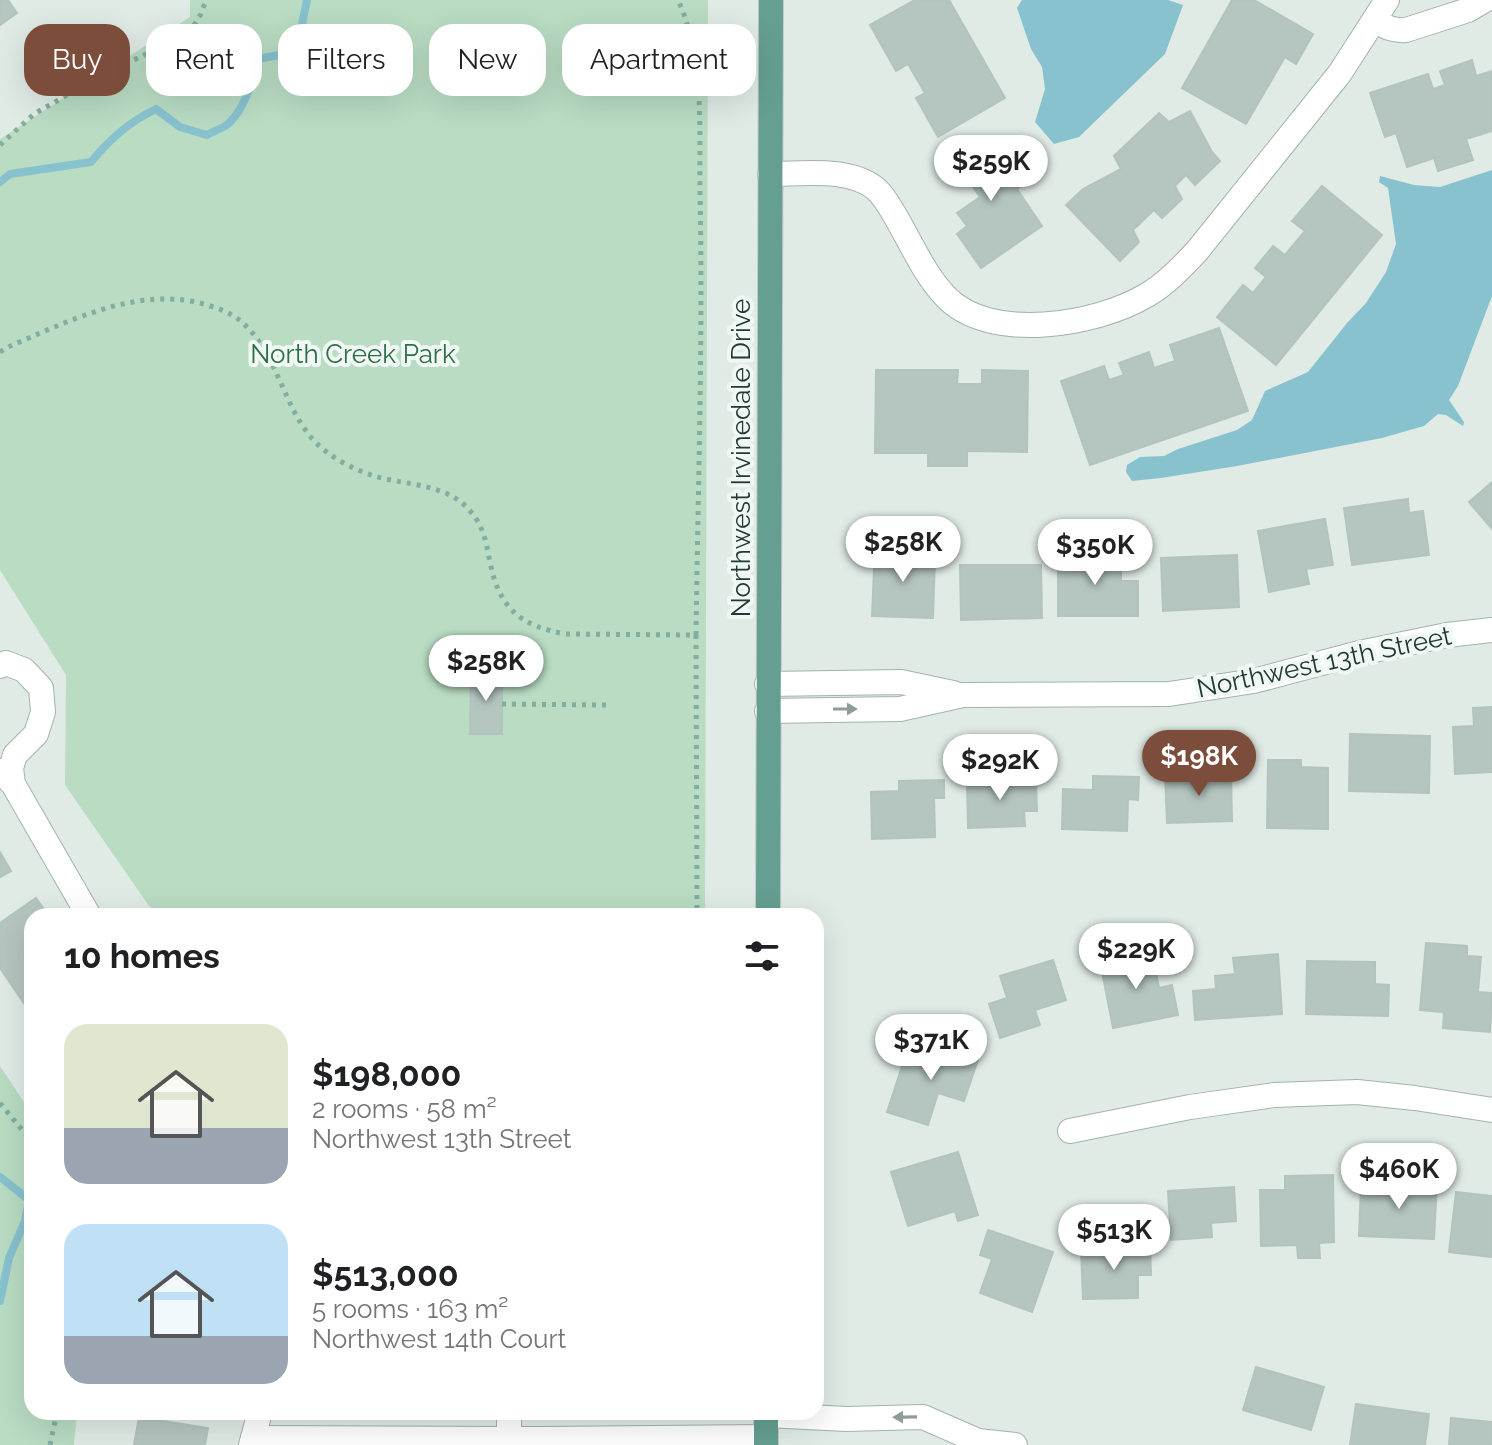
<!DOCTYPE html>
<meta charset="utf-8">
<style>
body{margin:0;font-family:Raleway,sans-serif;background:#f6f6f6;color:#202124;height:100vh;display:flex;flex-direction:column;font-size:30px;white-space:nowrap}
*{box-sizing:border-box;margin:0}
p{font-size:26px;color:#757577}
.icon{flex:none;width:44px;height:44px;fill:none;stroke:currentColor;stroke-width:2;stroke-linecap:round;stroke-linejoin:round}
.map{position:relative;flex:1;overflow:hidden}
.sheet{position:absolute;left:24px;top:908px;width:800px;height:512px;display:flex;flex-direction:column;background:#fff;border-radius:24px;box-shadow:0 8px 32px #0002}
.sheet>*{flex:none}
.top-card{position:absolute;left:24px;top:24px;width:800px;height:72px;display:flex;gap:16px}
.price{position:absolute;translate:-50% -68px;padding:0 18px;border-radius:28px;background:#fff;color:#222;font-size:26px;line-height:52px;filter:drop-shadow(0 2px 4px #0008)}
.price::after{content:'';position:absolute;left:50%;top:48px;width:24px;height:18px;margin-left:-12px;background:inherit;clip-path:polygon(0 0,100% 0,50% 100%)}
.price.current{background:#7d4d3c;color:#fff}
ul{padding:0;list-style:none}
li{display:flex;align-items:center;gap:24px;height:200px;padding:0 40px}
li span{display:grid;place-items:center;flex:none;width:224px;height:160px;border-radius:24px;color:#555}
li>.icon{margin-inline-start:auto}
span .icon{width:96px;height:96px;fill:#fffc;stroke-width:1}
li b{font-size:34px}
h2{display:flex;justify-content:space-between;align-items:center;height:96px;padding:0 40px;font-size:34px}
.tag{padding:0 28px;border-radius:24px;background:#fff;box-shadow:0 8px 32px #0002;font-size:28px;line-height:72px}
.tag.current{background:#7d4d3c;color:#fff}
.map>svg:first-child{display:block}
</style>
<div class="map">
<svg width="1492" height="1445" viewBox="0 0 1492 1445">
<rect width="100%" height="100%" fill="#e0ebe6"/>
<!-- green -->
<g fill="#b9dcc3">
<path d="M 190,0 L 708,0 L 705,912 L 431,911 L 423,916 L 156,916 L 65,785 L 66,675 L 0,570 L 0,139 L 190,17 Z"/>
<path d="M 0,1066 L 32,1114 L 32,1412 L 77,1412 L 74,1445 L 0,1445 Z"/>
</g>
<!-- water -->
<g fill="#88c2cf">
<path d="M 1022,0 L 1168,0 L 1183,5 L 1165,54 L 1079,137 L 1054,144 L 1035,122 L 1045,89 L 1042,67 L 1031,49 L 1017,8 Z"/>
<path d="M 1492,170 L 1492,296 L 1458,386 L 1449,400 L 1464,422 L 1463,426 L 1446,415 L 1438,414 L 1424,426 L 1382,438 L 1237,466 L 1161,478 L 1132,481 L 1126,472 L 1127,465 L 1140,457 L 1164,456 L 1178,449 L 1237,430 L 1252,420 L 1265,391 L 1308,372 L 1347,323 L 1366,303 L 1386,272 L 1396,244 L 1388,188 L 1379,182 L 1380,176 L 1414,185 L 1440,187 Z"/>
</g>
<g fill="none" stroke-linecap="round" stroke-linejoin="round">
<!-- stream -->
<g stroke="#88c2cf" stroke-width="8">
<path d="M 0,182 L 10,174 L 91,162 C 110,139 129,122 156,109 L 180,127 L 207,135 C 214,131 224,128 229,123 C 246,107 252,80 258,59 L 284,54 L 301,29 L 307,0"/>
<path d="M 0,1177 L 29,1200 L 25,1221 L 9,1258 L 0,1301"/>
</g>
</g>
<!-- building -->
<g fill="#b5c5bf" stroke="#b2c4bd" stroke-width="2">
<path d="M 0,0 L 8,0 L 17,13 L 0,25 Z"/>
<path d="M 915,0 L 949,0 L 1005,98 L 938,137 L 916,98 L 925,93 L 908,64 L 896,71 L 870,25 Z"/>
<path d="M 1232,0 L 1254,0 L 1313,34 L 1296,64 L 1285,57 L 1246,124 L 1182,88 Z"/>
<path d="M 1472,60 L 1476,76 L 1492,71 L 1492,131 L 1466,139 L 1473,160 L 1438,171 L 1434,158 L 1407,167 L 1396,133 L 1385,137 L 1370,93 L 1428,74 L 1433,89 L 1445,85 L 1440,71 Z"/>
<path d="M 1190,111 L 1212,152 L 1220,161 L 1195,185 L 1186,175 L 1175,186 L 1182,199 L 1162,218 L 1154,210 L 1133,230 L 1139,242 L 1120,261 L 1066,205 L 1083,189 L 1121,169 L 1114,156 L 1159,113 L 1169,122 Z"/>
<path d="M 970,136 L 981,151 L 991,144 L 1021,186 L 1017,189 L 1042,226 L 981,268 L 957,234 L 967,226 L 957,213 L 980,197 L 956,164 L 949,170 L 944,163 L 952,157 L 948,151 Z"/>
<path d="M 1322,186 L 1382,235 L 1276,365 L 1217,317 L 1243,285 L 1253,293 L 1266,277 L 1255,268 L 1273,246 L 1285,255 L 1305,231 L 1292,221 Z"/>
<path d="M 1219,328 L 1248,411 L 1090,465 L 1061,381 L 1104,366 L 1109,380 L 1124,375 L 1119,363 L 1149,352 L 1154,368 L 1175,361 L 1170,345 Z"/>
<path d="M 876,370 L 958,370 L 957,384 L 982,384 L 982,370 L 1028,371 L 1027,452 L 967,451 L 967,466 L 928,466 L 928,453 L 875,453 Z"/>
<path d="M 1492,482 L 1492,529 L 1469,502 Z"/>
<path d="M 1408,499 L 1409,513 L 1423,511 L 1429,555 L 1352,565 L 1344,508 Z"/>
<path d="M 1325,519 L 1333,565 L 1306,569 L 1309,584 L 1269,592 L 1258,531 Z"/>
<path d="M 875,546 L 916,548 L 915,557 L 935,558 L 933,618 L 872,616 Z"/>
<path d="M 1058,553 L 1121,554 L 1121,581 L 1138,581 L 1138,616 L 1058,616 Z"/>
<path d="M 1237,555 L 1239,607 L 1163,611 L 1161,558 Z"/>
<path d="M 960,565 L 1041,565 L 1042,618 L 961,620 Z"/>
<path d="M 471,672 L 502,672 L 502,734 L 470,734 Z"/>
<path d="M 1492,707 L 1492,772 L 1455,774 L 1453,727 L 1474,726 L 1473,708 Z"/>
<path d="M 1350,734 L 1430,736 L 1429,793 L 1349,791 Z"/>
<path d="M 1268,760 L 1301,760 L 1301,767 L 1328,768 L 1328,829 L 1267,828 Z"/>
<path d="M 1231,773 L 1232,821 L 1167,823 L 1165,775 Z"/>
<path d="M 1093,776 L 1139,777 L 1138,800 L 1128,799 L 1127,831 L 1062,829 L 1063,789 L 1093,790 Z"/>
<path d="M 1036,779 L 1037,811 L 1024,811 L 1025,826 L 968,828 L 967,781 Z"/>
<path d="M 944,780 L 944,798 L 934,798 L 935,837 L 872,839 L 871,792 L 899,791 L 899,781 Z"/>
<path d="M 0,852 L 11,871 L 0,877 Z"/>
<path d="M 36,898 L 49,916 L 32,916 L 32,1015 L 0,968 L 0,923 Z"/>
<path d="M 1426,943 L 1467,946 L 1467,956 L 1481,957 L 1478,992 L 1492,993 L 1490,1032 L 1443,1028 L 1444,1012 L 1420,1010 Z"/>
<path d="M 1152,951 L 1159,988 L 1172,985 L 1178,1015 L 1113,1028 L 1100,961 Z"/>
<path d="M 1278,954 L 1282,1014 L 1195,1020 L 1193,991 L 1216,989 L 1215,976 L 1235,974 L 1233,958 Z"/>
<path d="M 1053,960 L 1066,1000 L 1035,1010 L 1040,1025 L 1000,1038 L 989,1004 L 1007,998 L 1000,976 Z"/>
<path d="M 1307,961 L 1375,962 L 1375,984 L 1389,985 L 1388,1016 L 1306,1014 Z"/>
<path d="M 948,1047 L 979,1057 L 964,1101 L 938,1093 L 928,1125 L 887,1112 L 908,1048 L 944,1059 Z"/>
<path d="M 958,1152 L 978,1215 L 958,1221 L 955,1211 L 908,1226 L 891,1172 Z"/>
<path d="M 1333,1175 L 1334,1242 L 1319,1243 L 1320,1258 L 1298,1258 L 1297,1245 L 1261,1246 L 1260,1190 L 1285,1190 L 1285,1176 Z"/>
<path d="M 1401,1181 L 1437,1182 L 1434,1239 L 1359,1236 L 1361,1186 L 1401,1187 Z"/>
<path d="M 1234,1187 L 1236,1221 L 1211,1223 L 1212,1237 L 1171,1240 L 1168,1191 Z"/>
<path d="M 1456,1192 L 1492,1196 L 1492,1257 L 1449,1252 Z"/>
<path d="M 988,1230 L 1053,1252 L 1032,1312 L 980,1293 L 992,1259 L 980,1255 Z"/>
<path d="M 1150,1246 L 1151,1275 L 1138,1275 L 1138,1298 L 1083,1299 L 1081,1249 Z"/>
<path d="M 1256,1367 L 1324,1387 L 1311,1430 L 1243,1410 Z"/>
<path d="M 1356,1404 L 1429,1414 L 1425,1445 L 1350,1445 Z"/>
<path d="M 139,1417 L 208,1428 L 205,1445 L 134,1445 Z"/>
<path d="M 1451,1418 L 1492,1422 L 1492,1445 L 1449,1445 Z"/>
</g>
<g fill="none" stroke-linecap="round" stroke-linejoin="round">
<!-- minor casing -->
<g stroke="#a3b2ad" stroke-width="26">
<g id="minor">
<path d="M 1375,20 C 1385,27 1393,31 1406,30 L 1468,10 L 1485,0"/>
<path d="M 770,174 C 803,174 850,167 876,189 C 885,197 891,209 897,219 C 912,245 925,275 946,297 C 990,343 1097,325 1147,295 C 1166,284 1182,267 1197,251 L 1340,73 L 1387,0"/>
<path d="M 0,666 L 6,663 L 24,670 L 41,688 L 43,712 L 36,734 L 15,755 L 11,768 L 13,784"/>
<path d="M 767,684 L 901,682 L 953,693"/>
<path d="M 767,711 L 900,709 L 963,695 L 1169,694 L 1254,681 L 1359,653 L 1447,635 L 1492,630"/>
<path d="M 0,771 L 13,784 L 89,916"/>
<path d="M 1070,1131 L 1190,1107 L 1274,1095 L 1357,1092 L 1415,1098 L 1492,1110"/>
<path d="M 766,1415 L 847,1419 L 923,1417 L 978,1441 L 1015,1445"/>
<path d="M 253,1438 L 543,1439 L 766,1437"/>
<path d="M 251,1445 L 260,1412"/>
<path d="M 509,1445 L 509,1412"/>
</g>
</g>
<!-- major casing -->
<g stroke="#c1c8c6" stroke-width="26">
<g id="major">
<path d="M 768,916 L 771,0"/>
<path d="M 766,1412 L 766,1445"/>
</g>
</g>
<!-- path -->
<g stroke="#81aea1" stroke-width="5" stroke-dasharray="4 6" stroke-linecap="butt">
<path d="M 0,145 L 34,114 L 95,79 L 189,33 L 201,14 L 206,0"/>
<path d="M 0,352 L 8,347 C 69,321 143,283 210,306 C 224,310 237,316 247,327 C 257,337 264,349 271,362 C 287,393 297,431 328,453 C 340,462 356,470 371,475 C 404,486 447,482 471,512 C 484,527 486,543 490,562 C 499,608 520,626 566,634 L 696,635 C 698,487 703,339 700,192 C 699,128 705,59 678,0"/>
<path d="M 696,635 L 697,916"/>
<path d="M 502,704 L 608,705"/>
<path d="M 0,1103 L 32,1142"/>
<path d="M 50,1445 L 57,1412"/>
</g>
<!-- minor -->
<use href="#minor" stroke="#fff" stroke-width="24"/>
<!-- major -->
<use href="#major" stroke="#659f92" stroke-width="24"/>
</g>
<!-- one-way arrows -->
<defs><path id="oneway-solid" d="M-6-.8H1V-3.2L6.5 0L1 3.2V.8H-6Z" transform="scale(2)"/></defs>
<g fill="#909c9a">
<use href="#oneway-solid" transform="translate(845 709)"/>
<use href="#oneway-solid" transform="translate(905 1417) rotate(179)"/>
</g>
<g text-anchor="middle" stroke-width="8" stroke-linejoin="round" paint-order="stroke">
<!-- park labels -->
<g font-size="26" fill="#2c7048" stroke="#f0f7f4">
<text x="353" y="363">North Creek Park</text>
</g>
<!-- street labels -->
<g font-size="26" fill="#213a34" stroke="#f0f7f4">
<text transform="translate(741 458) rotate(-90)" y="9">Northwest Irvinedale Drive</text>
<text transform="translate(1324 662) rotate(-12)" y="9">Northwest 13th Street</text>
</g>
</g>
</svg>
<b class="price" style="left:991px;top:203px">$259K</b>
<b class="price" style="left:903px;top:584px">$258K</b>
<b class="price" style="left:1095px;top:587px">$350K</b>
<b class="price" style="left:486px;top:703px">$258K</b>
<b class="price current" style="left:1199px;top:798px">$198K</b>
<b class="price" style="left:1000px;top:802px">$292K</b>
<b class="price" style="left:1136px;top:991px">$229K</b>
<b class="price" style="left:931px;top:1082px">$371K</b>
<b class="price" style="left:1399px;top:1211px">$460K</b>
<b class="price" style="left:1114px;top:1272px">$513K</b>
<div class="top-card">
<a class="tag current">Buy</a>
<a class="tag">Rent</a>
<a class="tag">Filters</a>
<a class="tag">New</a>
<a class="tag">Apartment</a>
</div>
<section class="sheet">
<h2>10 homes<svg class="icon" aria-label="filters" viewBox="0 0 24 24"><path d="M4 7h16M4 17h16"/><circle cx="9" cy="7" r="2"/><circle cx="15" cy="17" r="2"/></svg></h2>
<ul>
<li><span style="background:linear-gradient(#dfe7d0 65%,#9aa5b1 0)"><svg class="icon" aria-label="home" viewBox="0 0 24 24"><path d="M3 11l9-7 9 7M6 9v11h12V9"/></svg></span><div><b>$198,000</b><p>2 rooms · 58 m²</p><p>Northwest 13th Street</p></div></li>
<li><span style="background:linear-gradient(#bfe0f5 70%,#9aa5b1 0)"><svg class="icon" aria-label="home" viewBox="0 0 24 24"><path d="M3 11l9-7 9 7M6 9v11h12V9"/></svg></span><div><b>$513,000</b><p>5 rooms · 163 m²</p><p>Northwest 14th Court</p></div></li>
</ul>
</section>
</div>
